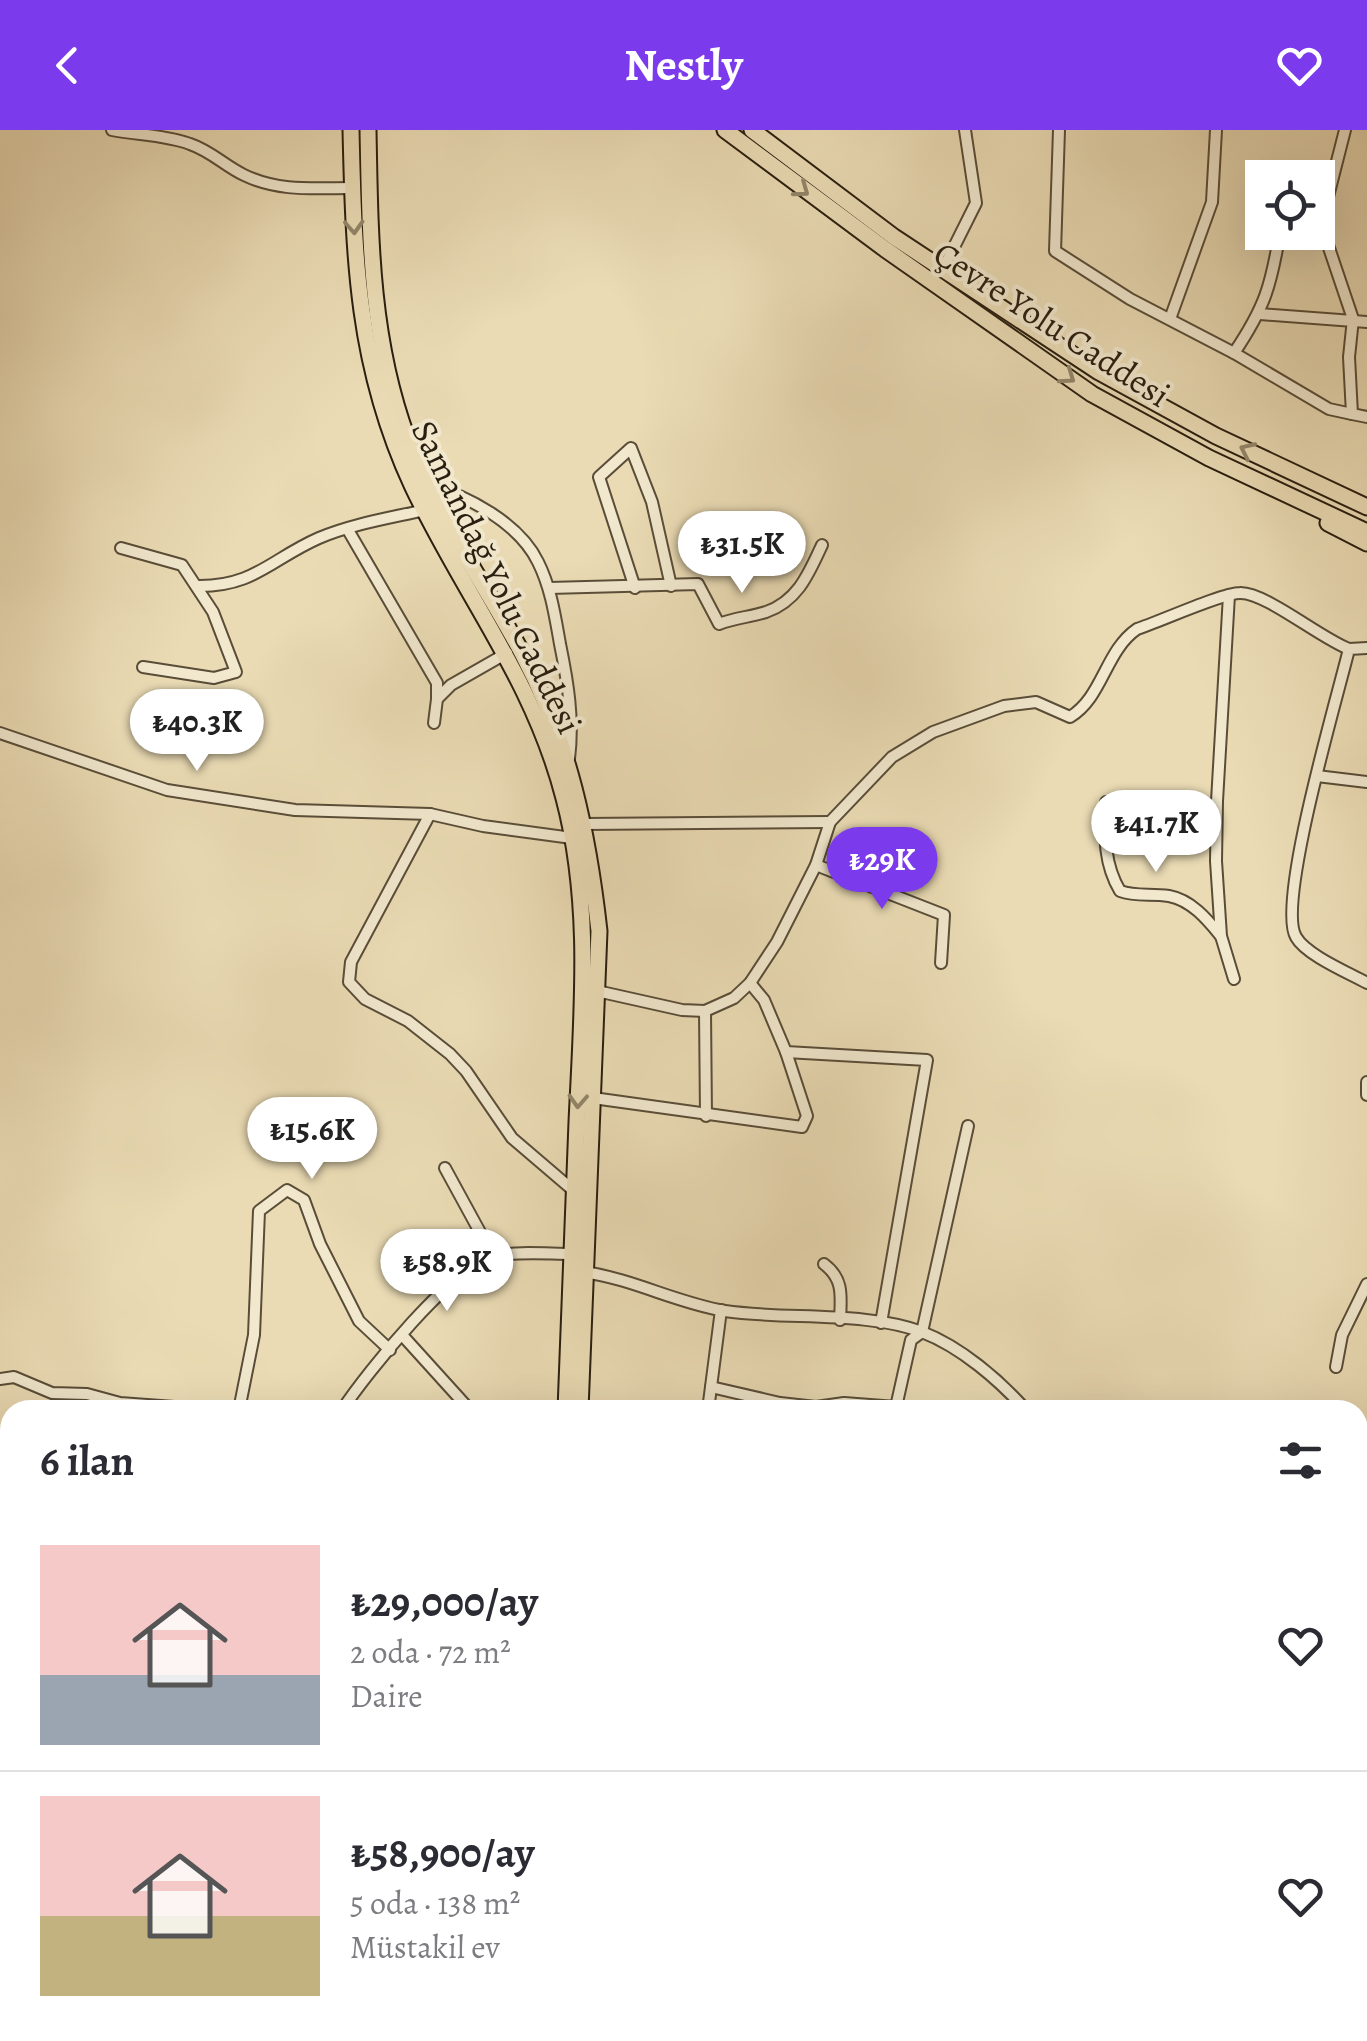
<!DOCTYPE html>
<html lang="tr">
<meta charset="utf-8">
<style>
body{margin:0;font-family:Alegreya,serif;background:#f2f2f3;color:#2b2b33;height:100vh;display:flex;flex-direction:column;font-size:38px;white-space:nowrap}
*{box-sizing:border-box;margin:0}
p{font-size:32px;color:#7c7c81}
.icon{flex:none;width:55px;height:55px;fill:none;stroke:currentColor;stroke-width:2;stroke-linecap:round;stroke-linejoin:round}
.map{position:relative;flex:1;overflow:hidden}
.details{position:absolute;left:0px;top:1270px;width:1368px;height:642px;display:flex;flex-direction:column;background:#fff;border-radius:30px 30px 0 0;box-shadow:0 10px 40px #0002}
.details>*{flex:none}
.buttons{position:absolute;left:1245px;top:30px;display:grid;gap:20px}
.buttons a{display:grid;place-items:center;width:90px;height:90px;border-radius:0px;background:#fff;box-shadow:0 10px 40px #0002;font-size:50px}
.price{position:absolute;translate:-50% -85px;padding:0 22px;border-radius:35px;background:#fff;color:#222;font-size:32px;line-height:65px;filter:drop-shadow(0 2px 5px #0008)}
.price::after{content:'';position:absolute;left:50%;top:60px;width:30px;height:22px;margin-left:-15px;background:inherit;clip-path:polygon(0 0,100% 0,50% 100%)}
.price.selected{background:#7c3aed;color:#fff}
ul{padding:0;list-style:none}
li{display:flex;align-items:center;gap:30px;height:250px;padding:0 40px}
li+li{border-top:2px solid #e1e1e2}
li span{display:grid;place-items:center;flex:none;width:280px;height:200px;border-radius:0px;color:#555}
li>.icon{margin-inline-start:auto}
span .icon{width:120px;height:120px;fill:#fffc;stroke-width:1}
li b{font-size:42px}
h2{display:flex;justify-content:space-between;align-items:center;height:120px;padding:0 40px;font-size:42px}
header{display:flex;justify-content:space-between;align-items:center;height:130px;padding:0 40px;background:#7c3aed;color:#fff;font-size:45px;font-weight:700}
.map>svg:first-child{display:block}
</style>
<header><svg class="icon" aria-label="back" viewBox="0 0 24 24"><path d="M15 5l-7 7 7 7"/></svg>Nestly<svg class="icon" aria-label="heart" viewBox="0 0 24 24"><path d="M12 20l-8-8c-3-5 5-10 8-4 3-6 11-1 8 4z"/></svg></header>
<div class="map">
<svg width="1367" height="1911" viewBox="0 0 1367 1911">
<rect width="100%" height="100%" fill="#eadbb4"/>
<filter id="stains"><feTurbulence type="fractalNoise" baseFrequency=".002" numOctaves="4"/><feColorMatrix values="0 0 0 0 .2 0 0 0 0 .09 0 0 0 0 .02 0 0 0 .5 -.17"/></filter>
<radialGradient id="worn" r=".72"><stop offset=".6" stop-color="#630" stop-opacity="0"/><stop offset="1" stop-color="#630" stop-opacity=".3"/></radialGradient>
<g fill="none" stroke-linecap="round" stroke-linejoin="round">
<!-- minor casing -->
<g stroke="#594d38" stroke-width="14">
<g id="minor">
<path d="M 112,0 C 137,5 166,5 190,14 C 211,21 225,36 244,45 C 279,62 315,58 352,58"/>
<path d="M 1059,0 L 1055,121 L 1130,169 L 1234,223 L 1329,279 L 1352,284"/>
<path d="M 1345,0 L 1319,102 L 1326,109 L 1353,189 L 1349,227 L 1352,284 L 1367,287"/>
<path d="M 943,139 L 976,73 L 965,0"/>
<path d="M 1260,184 L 1367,192"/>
<path d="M 1170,189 L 1212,72 L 1216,0"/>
<path d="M 1234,223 C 1265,177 1271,156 1280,102"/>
<path d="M 427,355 C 467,365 519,393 538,432 C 551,458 555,486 560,514 C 568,553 574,589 569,629"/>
<path d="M 348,400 L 437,553 L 437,569"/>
<path d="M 121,418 L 182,435 L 213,482 L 236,542 L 214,548 L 143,537"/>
<path d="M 197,456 C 254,457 271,429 319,408 C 352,394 390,388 425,380"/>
<path d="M 549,458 L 698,454 L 719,494 C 734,488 750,487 766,482 C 798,471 809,443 822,415"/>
<path d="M 635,458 L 599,347 L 631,318 L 652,372 L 671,456"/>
<path d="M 1229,465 L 1217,671 L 1216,731 L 1221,806 L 1234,849"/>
<path d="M 1367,518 L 1349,519 C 1338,565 1276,774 1296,807 C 1306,825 1349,843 1367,853"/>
<path d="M 434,593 L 437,569 L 451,555 L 507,523"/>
<path d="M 0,603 L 167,660 L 295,680 L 430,684 L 483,696 L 572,708"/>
<path d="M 1317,646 L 1367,652"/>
<path d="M 1106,672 C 1105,705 1103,732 1120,761 C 1136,767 1151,763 1169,766 C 1191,770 1207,789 1220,805"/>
<path d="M 430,684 L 351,832 L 349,852 L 365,869 L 408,891 L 450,924 L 466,941 L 512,1008 L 574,1061"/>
<path d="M 584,694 L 830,692"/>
<path d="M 816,735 L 944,785 L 941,833"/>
<path d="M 750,853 L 764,870 L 786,922 L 927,930 L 881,1193"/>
<path d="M 597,861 L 682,880 L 705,881 L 734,868 L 750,853 L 777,812 L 816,735 L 830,692 L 892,627 L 933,602 L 1004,576 L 1036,572 L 1070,587 C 1103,567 1105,521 1137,499 C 1159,492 1222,463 1240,463 C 1265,462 1320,508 1349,519"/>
<path d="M 705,881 L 706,986"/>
<path d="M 1367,952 L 1367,965"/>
<path d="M 593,968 L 802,997 L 807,986 L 786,922"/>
<path d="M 445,1038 L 493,1126"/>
<path d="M 824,1134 C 844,1149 841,1166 840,1190"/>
<path d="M 584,1142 C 633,1149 677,1173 725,1181 C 785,1190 867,1181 922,1202 C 961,1217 999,1250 1026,1280"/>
<path d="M 403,1206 L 470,1280"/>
<path d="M 1336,1237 L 1342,1205 L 1367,1154"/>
<path d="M 0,1249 L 14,1247 L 52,1263 L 87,1264 L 120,1273 L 215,1280"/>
<path d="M 711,1257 L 780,1273 L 816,1277 L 844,1273 L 896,1277 L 911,1210 L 922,1202 L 968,996"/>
<path d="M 239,1280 L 254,1205 L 259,1081 L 287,1060 L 304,1070 L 320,1114 L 359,1191 L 390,1220"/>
<path d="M 342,1280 C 367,1242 453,1136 494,1126 C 518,1121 548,1124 572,1124"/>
<path d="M 708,1280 L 721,1180"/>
<path d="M 0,1371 L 10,1373"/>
<path d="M 0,1664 L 5,1654 L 10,1654"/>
<path d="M 1358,1665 L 1367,1668"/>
</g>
</g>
<!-- highway casing -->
<g stroke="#291e0f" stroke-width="19">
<g id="highway">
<path d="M 351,0 C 354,128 357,236 412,355 C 463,464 533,548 564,668 C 592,774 582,883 577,992 C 573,1088 570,1184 566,1280"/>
<path d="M 368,0 C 370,106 370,208 407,308 C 435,385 484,452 522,523 C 569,611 588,703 599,801 L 580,1280"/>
<path d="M 725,0 L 885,119 L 1092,264 L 1209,328 L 1367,402"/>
<path d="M 752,0 L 894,107 L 1099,242 L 1216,306 L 1367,377"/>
<path d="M 1328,393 L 1367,413"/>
<path d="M 454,1902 L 454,1911"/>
<path d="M 440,1911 L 441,1902"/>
</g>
</g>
<!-- minor -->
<use href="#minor" stroke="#f1e8ce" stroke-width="10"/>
<!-- highway -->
<use href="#highway" stroke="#eadbb4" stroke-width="15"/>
</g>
<!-- one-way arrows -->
<defs><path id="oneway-chevron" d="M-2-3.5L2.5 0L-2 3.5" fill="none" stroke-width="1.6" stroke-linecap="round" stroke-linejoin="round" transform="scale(2.5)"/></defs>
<g stroke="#93866a">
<use href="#oneway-chevron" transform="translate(802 60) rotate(36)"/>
<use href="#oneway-chevron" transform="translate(354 97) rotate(87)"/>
<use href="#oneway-chevron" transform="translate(1068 247) rotate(35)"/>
<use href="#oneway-chevron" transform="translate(1247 320) rotate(-155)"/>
<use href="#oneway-chevron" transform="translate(578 971) rotate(93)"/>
</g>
<g text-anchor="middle" stroke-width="8" stroke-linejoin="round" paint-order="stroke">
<!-- street labels -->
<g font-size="35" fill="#291e0f" stroke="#f1e8ce">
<text transform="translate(1052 194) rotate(33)" y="12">Çevre Yolu Caddesi</text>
<text transform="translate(497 447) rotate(64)" y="12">Samandağ Yolu Caddesi</text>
</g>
</g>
<rect width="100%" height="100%" filter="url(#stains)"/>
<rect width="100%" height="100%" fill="url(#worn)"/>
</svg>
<div class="buttons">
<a><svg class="icon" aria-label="locate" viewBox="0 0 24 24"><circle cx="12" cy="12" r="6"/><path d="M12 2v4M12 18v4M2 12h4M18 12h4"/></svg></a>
</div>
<b class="price" style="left:742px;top:466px">₺31.5K</b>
<b class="price" style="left:197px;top:644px">₺40.3K</b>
<b class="price" style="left:1156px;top:745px">₺41.7K</b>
<b class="price selected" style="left:882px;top:782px">₺29K</b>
<b class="price" style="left:312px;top:1052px">₺15.6K</b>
<b class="price" style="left:447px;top:1184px">₺58.9K</b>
<section class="details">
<h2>6 ilan<svg class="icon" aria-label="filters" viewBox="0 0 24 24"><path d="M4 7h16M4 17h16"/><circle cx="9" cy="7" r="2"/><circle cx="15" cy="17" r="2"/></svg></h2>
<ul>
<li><span style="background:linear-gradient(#f6c9c9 65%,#9aa5b1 0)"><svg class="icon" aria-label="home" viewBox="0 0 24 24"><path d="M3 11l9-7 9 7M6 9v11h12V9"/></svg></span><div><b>₺29,000/ay</b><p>2 oda · 72 m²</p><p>Daire</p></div><svg class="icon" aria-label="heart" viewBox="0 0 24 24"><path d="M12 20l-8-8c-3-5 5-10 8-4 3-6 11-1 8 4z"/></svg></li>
<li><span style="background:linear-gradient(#f6c9c9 60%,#c2b280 0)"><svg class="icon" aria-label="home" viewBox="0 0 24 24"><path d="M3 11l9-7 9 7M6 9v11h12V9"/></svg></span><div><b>₺58,900/ay</b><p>5 oda · 138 m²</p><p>Müstakil ev</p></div><svg class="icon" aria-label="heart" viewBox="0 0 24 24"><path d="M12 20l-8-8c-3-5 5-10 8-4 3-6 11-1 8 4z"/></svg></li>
</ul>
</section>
</div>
